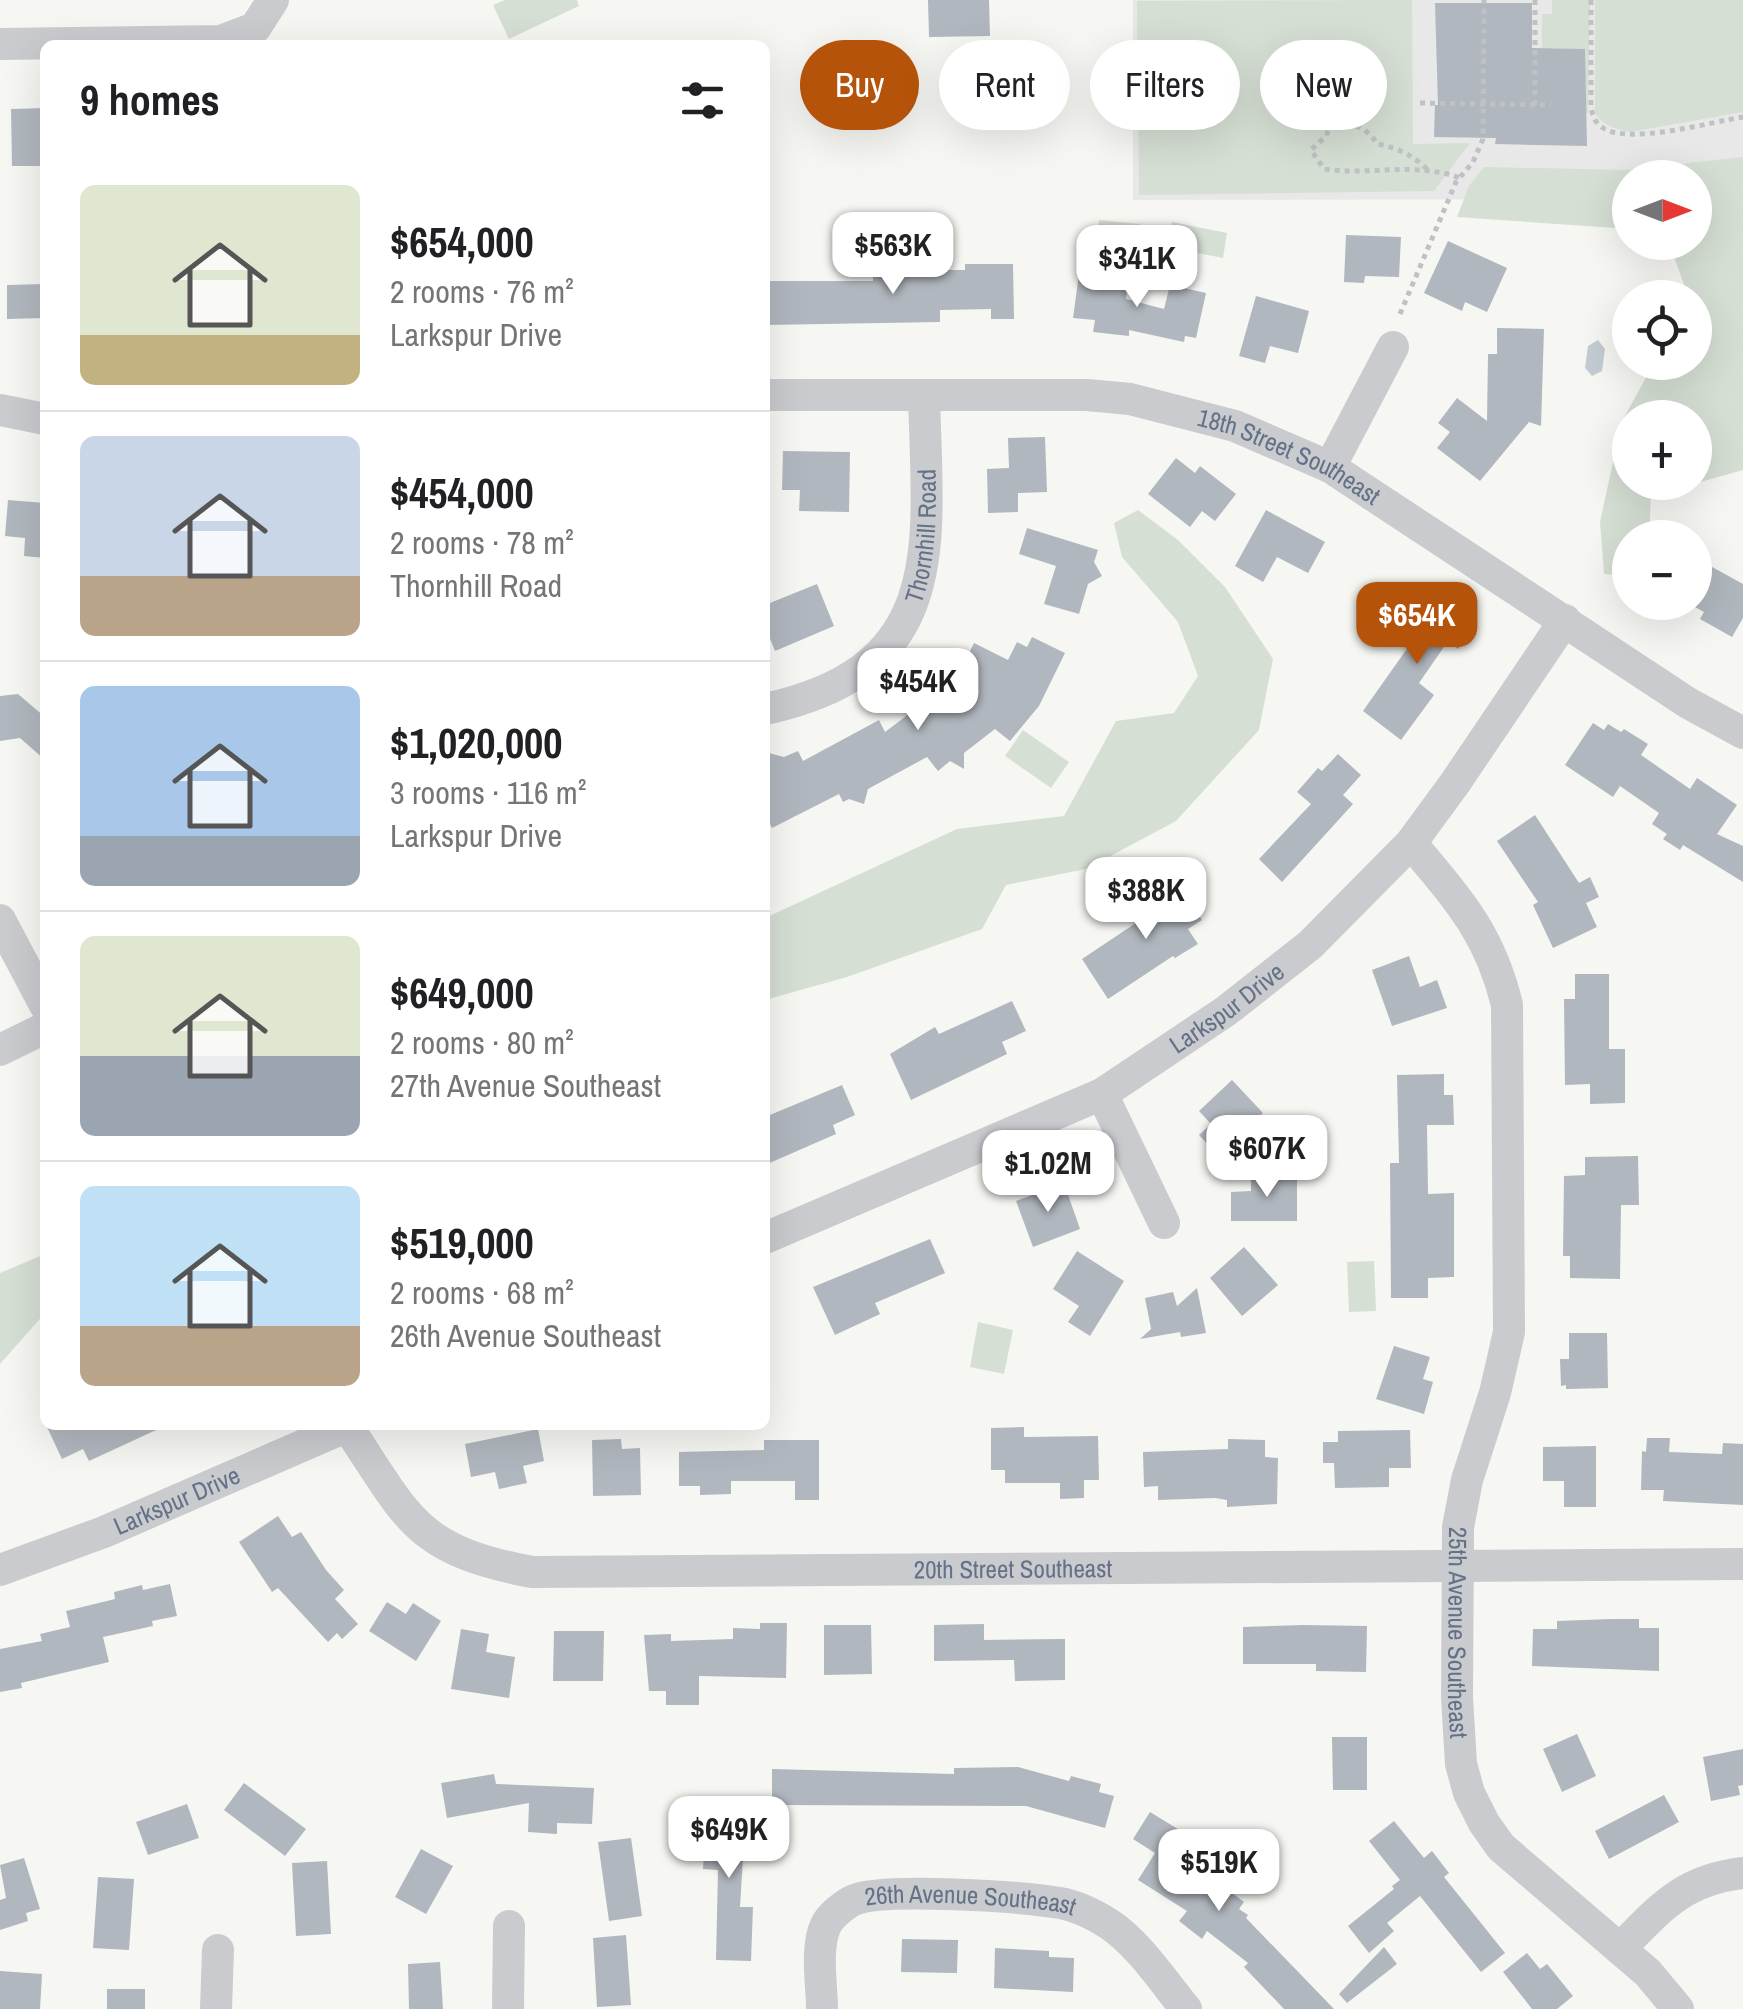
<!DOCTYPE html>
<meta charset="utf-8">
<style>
body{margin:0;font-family:"Archivo Narrow",sans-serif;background:#f6f6f6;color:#202124;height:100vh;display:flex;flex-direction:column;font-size:38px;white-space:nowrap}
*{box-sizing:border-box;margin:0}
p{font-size:32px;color:#757577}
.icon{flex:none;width:55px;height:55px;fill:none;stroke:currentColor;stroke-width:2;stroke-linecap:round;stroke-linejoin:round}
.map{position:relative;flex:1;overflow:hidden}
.side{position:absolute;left:40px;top:40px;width:730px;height:1390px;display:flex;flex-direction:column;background:#fff;border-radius:15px;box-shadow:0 10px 40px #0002}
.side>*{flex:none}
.hud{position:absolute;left:800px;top:40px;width:792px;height:90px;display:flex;gap:20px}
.needle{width:65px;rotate:90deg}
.buttons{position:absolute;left:1612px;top:160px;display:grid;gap:20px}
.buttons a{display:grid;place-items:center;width:100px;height:100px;border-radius:50%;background:#fff;box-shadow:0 10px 40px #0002;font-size:50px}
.price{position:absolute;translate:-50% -85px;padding:0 22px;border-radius:20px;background:#fff;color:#222;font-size:32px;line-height:65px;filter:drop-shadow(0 2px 5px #0008)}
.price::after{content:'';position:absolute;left:50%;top:60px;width:30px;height:22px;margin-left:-15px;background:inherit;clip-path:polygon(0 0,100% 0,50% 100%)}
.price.current{background:#b45309;color:#fff}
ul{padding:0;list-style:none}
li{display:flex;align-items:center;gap:30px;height:250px;padding:0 40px}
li+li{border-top:2px solid #e0e0e0}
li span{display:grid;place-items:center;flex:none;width:280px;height:200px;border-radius:15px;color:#555}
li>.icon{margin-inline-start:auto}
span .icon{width:120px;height:120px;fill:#fffc;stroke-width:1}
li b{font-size:42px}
h2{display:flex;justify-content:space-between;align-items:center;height:120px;padding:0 40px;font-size:42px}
.chip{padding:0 35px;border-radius:45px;background:#fff;box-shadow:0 10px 40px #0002;font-size:35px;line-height:90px}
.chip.current{background:#b45309;color:#fff}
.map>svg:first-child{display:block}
</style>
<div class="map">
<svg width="1743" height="2009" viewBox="0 0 1743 2009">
<rect width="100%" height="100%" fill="#f6f7f3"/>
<!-- built -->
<path fill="#e7e8e7" d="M 1133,0 L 1743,0 L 1743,199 L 1695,178 L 1630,178 L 1630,199 L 1133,200 Z"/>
<!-- green -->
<g fill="#d6dfd4" fill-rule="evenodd">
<path d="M 505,0 L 577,0 L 579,6 L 509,39 L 493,5 Z"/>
<path d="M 1412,0 L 1413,144 L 1470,143 L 1434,191 L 1139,195 L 1137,1 Z"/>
<path d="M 1552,0 L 1590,0 L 1588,113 L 1554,113 L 1585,50 L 1554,48 L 1542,58 L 1542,14 L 1552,14 Z"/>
<path d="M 1595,0 L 1743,0 L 1743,112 L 1630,132 C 1615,129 1604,126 1595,113 Z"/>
<path d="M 1743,157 L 1743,470 L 1651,496 L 1649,537 L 1630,538 L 1630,576 L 1604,574 L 1600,522 L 1622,421 L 1654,363 L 1695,362 L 1695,298 L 1685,297 L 1687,293 L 1669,243 L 1695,242 L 1695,178 L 1630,178 L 1630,229 L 1457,217 L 1469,186 L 1484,167 L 1626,170 ZM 1630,418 L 1695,418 L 1695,482 L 1630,482 Z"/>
<path d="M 1099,220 L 1140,224 L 1138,251 L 1096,247 Z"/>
<path d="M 1172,222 L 1227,233 L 1223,258 L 1167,247 Z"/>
<path d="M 1138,510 L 1178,540 L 1225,587 L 1273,659 L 1259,730 L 1176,821 L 1086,869 L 1006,885 L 982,929 L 847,977 L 765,1000 L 765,918 L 957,829 L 1064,816 L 1116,721 L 1174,713 L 1198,676 L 1178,622 L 1122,557 L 1114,523 Z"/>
<path d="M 1023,730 L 1069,762 L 1051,788 L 1005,756 Z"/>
<path d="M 45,1254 L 45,1313 L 0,1364 L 0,1273 Z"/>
<path d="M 1374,1261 L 1376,1311 L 1349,1312 L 1347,1262 Z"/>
<path d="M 978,1322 L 1013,1330 L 1004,1374 L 970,1367 Z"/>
</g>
<!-- water -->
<path fill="#c4ccd3" d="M 1598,340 L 1605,349 L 1602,371 L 1592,376 L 1585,368 L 1588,346 Z"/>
<!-- building -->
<g fill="#b1b7be">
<path d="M 928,0 L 989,0 L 990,36 L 929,37 Z"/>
<path d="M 1435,3 L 1532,3 L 1532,48 L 1585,49 L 1587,146 L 1495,144 L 1496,138 L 1434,137 L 1435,105 L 1438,105 Z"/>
<path d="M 45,108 L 45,166 L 12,166 L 11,109 Z"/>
<path d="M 1346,235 L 1401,237 L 1399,277 L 1365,276 L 1364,283 L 1344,282 Z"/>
<path d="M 1448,241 L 1507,268 L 1487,312 L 1465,302 L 1462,311 L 1424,293 Z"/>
<path d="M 965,264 L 1013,264 L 1014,319 L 991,319 L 991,309 L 940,310 L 940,322 L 765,325 L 765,281 L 873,281 L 873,270 L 965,270 Z"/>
<path d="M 1079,274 L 1128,280 L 1126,299 L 1164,309 L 1170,285 L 1206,293 L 1196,338 L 1185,336 L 1184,342 L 1129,330 L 1129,336 L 1093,332 L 1095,320 L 1073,318 Z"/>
<path d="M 45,284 L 45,318 L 7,319 L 7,285 Z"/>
<path d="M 1256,296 L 1309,311 L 1298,353 L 1270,346 L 1265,363 L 1239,356 Z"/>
<path d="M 1497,328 L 1544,329 L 1541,426 L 1529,422 L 1480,481 L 1437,448 L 1450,432 L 1438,423 L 1457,398 L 1487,421 L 1488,354 L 1497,354 Z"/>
<path d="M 1045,437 L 1047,492 L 1018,493 L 1018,512 L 988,513 L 987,469 L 1009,468 L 1008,438 Z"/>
<path d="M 783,451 L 850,452 L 849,512 L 799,511 L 800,490 L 782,490 Z"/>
<path d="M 1176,458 L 1195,473 L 1200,466 L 1236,494 L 1215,521 L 1202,511 L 1190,527 L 1148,494 Z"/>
<path d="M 8,500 L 45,503 L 45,558 L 24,556 L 25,538 L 5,536 Z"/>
<path d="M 1266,510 L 1325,542 L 1308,573 L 1277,557 L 1263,582 L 1235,566 Z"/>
<path d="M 1027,528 L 1098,550 L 1094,562 L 1102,576 L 1088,584 L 1079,614 L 1044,604 L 1056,566 L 1019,554 Z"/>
<path d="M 1703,562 L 1743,584 L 1743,618 L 1732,637 L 1700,619 L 1704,612 L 1695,607 L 1695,575 Z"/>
<path d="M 817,584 L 834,626 L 775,651 L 765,626 L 765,605 Z"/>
<path d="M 1443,596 L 1470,615 L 1462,627 L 1470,632 L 1458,649 L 1448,641 L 1419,683 L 1434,695 L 1401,740 L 1363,711 L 1423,626 L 1411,617 L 1423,600 L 1434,608 Z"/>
<path d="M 1032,637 L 1065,653 L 1039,706 L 1010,741 L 995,729 L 964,753 L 964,769 L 950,761 L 938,771 L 927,757 L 868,789 L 864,804 L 849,799 L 843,802 L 839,794 L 772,828 L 765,814 L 765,752 L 784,757 L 798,751 L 803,761 L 879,720 L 885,732 L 930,698 L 940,713 L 974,643 L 1008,660 L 1017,642 L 1027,647 Z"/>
<path d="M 18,694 L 45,717 L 45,760 L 20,738 L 0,741 L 0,696 Z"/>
<path d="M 1593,723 L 1604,730 L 1608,724 L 1621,732 L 1624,729 L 1648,744 L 1641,755 L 1690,789 L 1697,778 L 1737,805 L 1717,834 L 1743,846 L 1743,882 L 1683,845 L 1680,850 L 1663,839 L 1667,834 L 1652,824 L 1659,813 L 1620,786 L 1613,797 L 1565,765 Z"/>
<path d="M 1338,754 L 1361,775 L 1343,795 L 1353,804 L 1282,882 L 1259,859 L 1311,804 L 1297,792 L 1318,768 L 1322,771 Z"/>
<path d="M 1535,815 L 1579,883 L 1590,877 L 1599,897 L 1586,903 L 1597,927 L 1553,948 L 1533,905 L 1538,902 L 1497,841 Z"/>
<path d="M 1179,882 L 1202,920 L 1188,929 L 1198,944 L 1175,958 L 1173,956 L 1108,999 L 1082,959 L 1148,915 L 1142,905 Z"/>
<path d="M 1409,956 L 1420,987 L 1437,980 L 1447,1008 L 1392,1026 L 1372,970 Z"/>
<path d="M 1575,974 L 1609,974 L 1609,1049 L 1625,1049 L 1625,1103 L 1590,1104 L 1590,1084 L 1565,1085 L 1564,999 L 1575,999 Z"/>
<path d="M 1012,1001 L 1026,1031 L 1002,1042 L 1007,1054 L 911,1100 L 890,1054 L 935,1027 L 939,1034 Z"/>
<path d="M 1444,1074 L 1444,1095 L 1453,1095 L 1454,1125 L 1427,1125 L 1428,1194 L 1454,1193 L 1454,1277 L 1428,1278 L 1428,1298 L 1391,1298 L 1390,1163 L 1399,1163 L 1397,1075 Z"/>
<path d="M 1232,1080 L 1263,1113 L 1218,1155 L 1199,1135 L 1211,1124 L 1199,1111 Z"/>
<path d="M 842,1085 L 855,1115 L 833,1125 L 836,1134 L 765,1165 L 765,1117 Z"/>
<path d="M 1638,1156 L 1639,1205 L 1621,1205 L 1620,1279 L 1570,1278 L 1570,1256 L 1563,1256 L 1564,1176 L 1585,1175 L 1585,1157 Z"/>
<path d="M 1251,1176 L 1297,1176 L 1297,1221 L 1231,1221 L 1231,1192 L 1251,1191 Z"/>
<path d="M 1064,1183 L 1080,1229 L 1033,1247 L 1016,1201 Z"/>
<path d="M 930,1239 L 945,1273 L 875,1303 L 880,1314 L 835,1335 L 813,1287 Z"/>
<path d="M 1244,1247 L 1278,1285 L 1242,1316 L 1210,1278 Z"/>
<path d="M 1077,1251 L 1124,1281 L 1090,1336 L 1068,1322 L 1079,1306 L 1053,1289 Z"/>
<path d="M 1197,1288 L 1206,1333 L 1181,1337 L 1180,1332 L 1140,1339 L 1151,1329 L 1145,1298 L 1173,1292 L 1177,1306 Z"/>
<path d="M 1569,1333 L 1607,1333 L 1608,1388 L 1566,1389 L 1566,1385 L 1561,1386 L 1560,1359 L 1569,1359 Z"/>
<path d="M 1394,1346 L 1430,1357 L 1423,1379 L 1433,1382 L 1424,1414 L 1376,1399 Z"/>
<path d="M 46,1425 L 167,1425 L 89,1461 L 83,1449 L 62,1459 Z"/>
<path d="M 1024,1427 L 1024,1437 L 1098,1436 L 1099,1480 L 1084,1480 L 1084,1498 L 1060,1499 L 1060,1483 L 1005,1483 L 1005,1470 L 991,1470 L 991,1428 Z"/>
<path d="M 538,1429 L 544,1461 L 523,1466 L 527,1483 L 499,1489 L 495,1472 L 471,1477 L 465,1444 Z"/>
<path d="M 1410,1430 L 1411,1468 L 1389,1468 L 1389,1487 L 1335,1488 L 1334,1463 L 1323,1463 L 1323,1442 L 1338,1442 L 1338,1431 Z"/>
<path d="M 1647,1438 L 1670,1438 L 1669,1452 L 1722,1454 L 1723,1443 L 1743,1444 L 1743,1505 L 1663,1501 L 1664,1490 L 1641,1490 L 1642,1451 L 1646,1452 Z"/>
<path d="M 621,1439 L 622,1449 L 640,1448 L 641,1495 L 593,1496 L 592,1440 Z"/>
<path d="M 1228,1439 L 1265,1440 L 1265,1457 L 1278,1458 L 1277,1504 L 1227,1507 L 1227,1500 L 1215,1498 L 1158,1500 L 1158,1486 L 1144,1487 L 1143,1452 L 1228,1449 Z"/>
<path d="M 764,1440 L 819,1440 L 819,1500 L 795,1500 L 795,1481 L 731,1481 L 731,1494 L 700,1495 L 700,1486 L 679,1486 L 679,1452 L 764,1450 Z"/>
<path d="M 1596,1446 L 1596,1507 L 1564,1507 L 1564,1481 L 1543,1481 L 1543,1447 Z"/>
<path d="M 278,1516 L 292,1537 L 301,1532 L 326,1570 L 344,1590 L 335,1599 L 358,1624 L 342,1639 L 337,1633 L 328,1642 L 278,1588 L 272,1592 L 239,1542 Z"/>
<path d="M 170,1584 L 177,1616 L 152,1621 L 153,1626 L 103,1637 L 109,1662 L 21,1683 L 22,1688 L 0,1692 L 0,1649 L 42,1641 L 40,1634 L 70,1627 L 66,1611 L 115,1599 L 114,1592 L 142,1585 L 143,1590 Z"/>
<path d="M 387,1602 L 406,1614 L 413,1603 L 441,1621 L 416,1661 L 369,1631 Z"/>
<path d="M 1611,1619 L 1639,1619 L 1639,1628 L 1659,1628 L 1659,1671 L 1532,1666 L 1533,1629 L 1557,1629 L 1557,1621 Z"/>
<path d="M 760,1623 L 787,1623 L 786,1678 L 699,1676 L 699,1705 L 666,1705 L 666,1691 L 649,1691 L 644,1635 L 671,1634 L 671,1641 L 733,1639 L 733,1628 L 760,1629 Z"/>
<path d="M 984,1624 L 984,1640 L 1065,1639 L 1065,1680 L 1015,1681 L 1014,1660 L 934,1661 L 934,1625 Z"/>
<path d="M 824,1625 L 871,1625 L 872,1674 L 824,1675 Z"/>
<path d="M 1304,1625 L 1367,1626 L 1366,1672 L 1316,1671 L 1316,1664 L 1243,1664 L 1243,1627 Z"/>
<path d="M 461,1629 L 489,1634 L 486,1652 L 515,1657 L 509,1698 L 451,1689 Z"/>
<path d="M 554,1631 L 604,1631 L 603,1681 L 553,1681 Z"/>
<path d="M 1577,1734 L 1596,1776 L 1562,1792 L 1543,1749 Z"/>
<path d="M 1332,1737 L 1367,1737 L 1367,1790 L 1333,1790 Z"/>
<path d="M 1743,1749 L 1743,1785 L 1738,1786 L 1740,1795 L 1711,1801 L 1703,1757 Z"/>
<path d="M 1018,1767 L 1069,1781 L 1071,1776 L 1101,1784 L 1099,1792 L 1114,1796 L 1105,1828 L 1026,1806 L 772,1805 L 772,1769 L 954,1774 L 954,1768 Z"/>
<path d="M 494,1774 L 496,1784 L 594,1788 L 592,1824 L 557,1823 L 557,1834 L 528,1832 L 529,1803 L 447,1818 L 441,1783 Z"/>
<path d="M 244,1783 L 306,1829 L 285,1856 L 224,1810 Z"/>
<path d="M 1664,1795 L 1679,1822 L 1609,1859 L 1595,1831 Z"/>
<path d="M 187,1804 L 199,1838 L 148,1855 L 136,1822 Z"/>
<path d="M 707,1806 L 746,1808 L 740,1907 L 753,1907 L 751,1961 L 716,1960 L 718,1870 L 703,1869 Z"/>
<path d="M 1150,1812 L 1196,1840 L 1185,1857 L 1244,1902 L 1239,1909 L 1248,1915 L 1246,1918 L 1334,2009 L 1284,2009 L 1244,1967 L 1248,1963 L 1207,1931 L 1202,1939 L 1179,1921 L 1187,1911 L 1138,1880 L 1155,1853 L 1133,1839 Z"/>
<path d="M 1394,1821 L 1424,1858 L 1432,1851 L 1449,1873 L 1444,1877 L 1505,1953 L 1481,1972 L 1420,1896 L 1387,1923 L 1394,1931 L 1369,1953 L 1348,1926 L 1394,1889 L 1392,1886 L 1400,1880 L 1369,1841 Z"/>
<path d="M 631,1838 L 642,1916 L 609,1921 L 598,1842 Z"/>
<path d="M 421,1849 L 453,1866 L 426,1914 L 395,1897 Z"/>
<path d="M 24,1858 L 40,1909 L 26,1913 L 28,1921 L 0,1930 L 0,1900 L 6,1898 L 0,1865 Z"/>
<path d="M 327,1861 L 331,1934 L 296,1936 L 292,1863 Z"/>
<path d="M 98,1877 L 134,1879 L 129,1950 L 93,1948 Z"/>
<path d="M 626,1935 L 631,2005 L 597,2007 L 593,1938 Z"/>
<path d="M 902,1939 L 958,1940 L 957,1973 L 901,1972 Z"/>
<path d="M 1384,1947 L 1397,1964 L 1347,2003 L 1339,1994 Z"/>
<path d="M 995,1948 L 1049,1951 L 1049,1957 L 1074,1958 L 1073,1992 L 994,1988 Z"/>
<path d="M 1527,1953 L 1540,1969 L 1547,1964 L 1573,1996 L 1557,2009 L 1532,2009 L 1503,1972 Z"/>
<path d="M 440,1962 L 443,2009 L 409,2009 L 408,1964 Z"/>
<path d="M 0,1971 L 42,1974 L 40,2009 L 0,2009 Z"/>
<rect x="107" y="1989" width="38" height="20"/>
</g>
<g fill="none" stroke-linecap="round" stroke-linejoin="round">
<!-- path -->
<g stroke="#c0c1c4" stroke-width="5" stroke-dasharray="5 5" stroke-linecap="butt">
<path d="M 1591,0 L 1591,108 C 1593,116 1595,123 1603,128 C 1630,145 1711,122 1743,117"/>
<path d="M 1420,103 L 1551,105"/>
<path d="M 1535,105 L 1535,0"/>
<path d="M 1427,169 C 1414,156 1396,147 1377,144 C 1367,127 1352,123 1332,121 L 1326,136 L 1311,150 L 1324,169 C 1370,176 1415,161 1460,178"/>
<path d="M 1400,314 L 1456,182 L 1473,162 L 1483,139 L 1484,0"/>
</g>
<!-- minor -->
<g stroke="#c9cbcf" stroke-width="32">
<path d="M 0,44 L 221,41 L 255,28 L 273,0"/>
<path id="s1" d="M 765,395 L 1087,395 L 1130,399 L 1235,426 L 1330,467 L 1688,703 L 1743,733"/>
<path d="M 0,410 L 45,419"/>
<path d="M 1330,467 L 1393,347"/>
<path id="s2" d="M 765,709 C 949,669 928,548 924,396"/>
<path id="s3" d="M 1411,843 C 1457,898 1490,933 1507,1005 L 1509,1332 L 1495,1393 L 1467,1480 L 1458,1527 L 1457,1698 L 1461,1764 L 1469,1793 L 1484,1823 L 1501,1847 L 1648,1973 L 1678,2009"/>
<path d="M 0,920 L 45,1005"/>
<path d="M 0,1050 L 45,1028"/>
<path d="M 1102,1094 L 1164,1223"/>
<path id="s4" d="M 765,1238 L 1102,1094 L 1226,1011 L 1310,945 L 1411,843 L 1455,783 L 1565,620"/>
<path id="s5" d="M 347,1426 C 409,1519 415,1550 532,1572 L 1743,1564"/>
<path id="s6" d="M 0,1570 L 104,1532 L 350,1425"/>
<path d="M 1620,1949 C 1660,1908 1683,1880 1743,1873"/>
<path d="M 216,2009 L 218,1950"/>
<path d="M 508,2009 L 509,1926"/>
<path id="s7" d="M 822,2009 C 822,1984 815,1948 826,1925 C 830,1916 845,1904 854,1900 C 884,1887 1024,1897 1060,1903 C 1077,1906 1095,1915 1109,1924 C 1139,1944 1163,1981 1186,2009"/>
</g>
</g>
<g text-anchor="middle" stroke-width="10" stroke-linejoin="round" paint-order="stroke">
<!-- street labels -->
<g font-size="25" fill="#647187" stroke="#fff">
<text dy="9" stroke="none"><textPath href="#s1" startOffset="535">18th Street Southeast</textPath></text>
<text dy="9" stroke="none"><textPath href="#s2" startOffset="258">Thornhill Road</textPath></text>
<text dy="9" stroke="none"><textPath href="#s4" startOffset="518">Larkspur Drive</textPath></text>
<text dy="9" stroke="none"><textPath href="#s6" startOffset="190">Larkspur Drive</textPath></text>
<text dy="9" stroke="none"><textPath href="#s5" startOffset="728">20th Street Southeast</textPath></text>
<text dy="9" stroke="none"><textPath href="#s3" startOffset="825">25th Avenue Southeast</textPath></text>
<text dy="9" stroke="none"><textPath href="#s7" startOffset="240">26th Avenue Southeast</textPath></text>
</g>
</g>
</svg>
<div class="buttons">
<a><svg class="needle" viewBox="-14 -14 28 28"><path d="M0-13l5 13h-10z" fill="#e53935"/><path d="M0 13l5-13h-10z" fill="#757577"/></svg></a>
<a><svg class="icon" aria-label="locate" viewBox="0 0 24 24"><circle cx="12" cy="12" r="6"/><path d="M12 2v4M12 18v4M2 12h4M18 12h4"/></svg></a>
<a>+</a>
<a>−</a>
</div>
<b class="price" style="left:893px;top:297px">$563K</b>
<b class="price" style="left:1137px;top:310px">$341K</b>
<b class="price current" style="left:1417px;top:667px">$654K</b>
<b class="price" style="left:918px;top:733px">$454K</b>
<b class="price" style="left:1146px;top:942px">$388K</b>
<b class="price" style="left:1267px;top:1200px">$607K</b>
<b class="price" style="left:1048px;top:1215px">$1.02M</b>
<b class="price" style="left:729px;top:1881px">$649K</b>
<b class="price" style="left:1219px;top:1914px">$519K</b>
<div class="hud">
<a class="chip current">Buy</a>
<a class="chip">Rent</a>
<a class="chip">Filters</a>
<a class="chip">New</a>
</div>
<section class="side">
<h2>9 homes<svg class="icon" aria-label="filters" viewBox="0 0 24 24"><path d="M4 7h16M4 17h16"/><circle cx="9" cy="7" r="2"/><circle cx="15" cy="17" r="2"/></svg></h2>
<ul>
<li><span style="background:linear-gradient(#dfe7d0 75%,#c2b280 0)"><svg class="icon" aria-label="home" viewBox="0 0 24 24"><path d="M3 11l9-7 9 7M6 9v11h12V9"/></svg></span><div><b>$654,000</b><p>2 rooms · 76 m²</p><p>Larkspur Drive</p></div></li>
<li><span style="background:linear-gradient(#c9d6e8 70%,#b9a48a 0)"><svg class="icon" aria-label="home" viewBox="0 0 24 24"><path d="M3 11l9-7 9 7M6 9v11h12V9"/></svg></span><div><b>$454,000</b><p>2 rooms · 78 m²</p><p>Thornhill Road</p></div></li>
<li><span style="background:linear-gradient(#a9c7e8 75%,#9aa5b1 0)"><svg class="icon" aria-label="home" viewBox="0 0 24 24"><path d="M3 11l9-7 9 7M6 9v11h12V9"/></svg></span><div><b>$1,020,000</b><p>3 rooms · 116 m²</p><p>Larkspur Drive</p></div></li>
<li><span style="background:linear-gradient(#dfe7d0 60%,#9aa5b1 0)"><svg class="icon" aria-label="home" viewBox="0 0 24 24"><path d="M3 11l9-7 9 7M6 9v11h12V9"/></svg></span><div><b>$649,000</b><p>2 rooms · 80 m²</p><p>27th Avenue Southeast</p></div></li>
<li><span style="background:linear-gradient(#bfe0f5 70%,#b9a48a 0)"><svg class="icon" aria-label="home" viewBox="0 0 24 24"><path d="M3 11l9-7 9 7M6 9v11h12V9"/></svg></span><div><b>$519,000</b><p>2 rooms · 68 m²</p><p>26th Avenue Southeast</p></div></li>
</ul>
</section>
</div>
